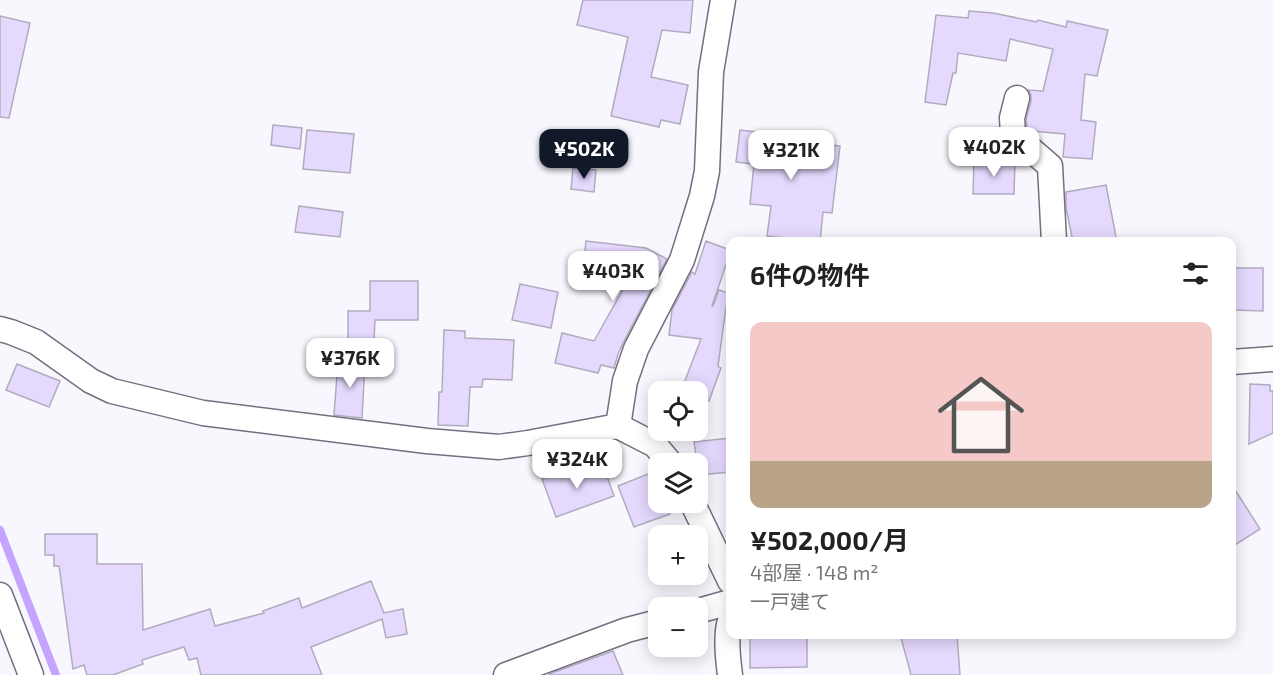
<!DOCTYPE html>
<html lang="ja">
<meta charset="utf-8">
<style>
body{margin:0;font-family:"Exo 2","Noto Sans JP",sans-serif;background:#f6f6f6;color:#222;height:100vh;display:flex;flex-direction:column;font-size:22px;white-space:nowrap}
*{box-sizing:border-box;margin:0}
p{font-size:20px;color:#767676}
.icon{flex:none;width:33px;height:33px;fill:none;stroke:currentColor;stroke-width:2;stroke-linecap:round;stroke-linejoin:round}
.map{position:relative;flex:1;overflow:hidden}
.details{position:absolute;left:726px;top:237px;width:510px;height:402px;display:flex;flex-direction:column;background:#fff;border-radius:12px;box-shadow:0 3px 15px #0003}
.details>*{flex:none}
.controls{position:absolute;left:648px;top:381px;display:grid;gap:12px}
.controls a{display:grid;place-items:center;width:60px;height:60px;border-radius:12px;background:#fff;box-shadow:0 3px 15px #0003;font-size:30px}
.price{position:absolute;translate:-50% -51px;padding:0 14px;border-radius:12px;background:#fff;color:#222;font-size:20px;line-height:39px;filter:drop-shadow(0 2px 3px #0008)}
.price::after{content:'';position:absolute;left:50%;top:36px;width:18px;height:14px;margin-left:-9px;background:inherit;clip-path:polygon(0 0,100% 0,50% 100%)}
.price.on{background:#111827;color:#fff}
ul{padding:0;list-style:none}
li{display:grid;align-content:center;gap:12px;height:318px;padding:0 24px}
li span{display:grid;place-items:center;height:186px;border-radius:12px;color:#555}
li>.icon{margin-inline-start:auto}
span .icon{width:108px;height:108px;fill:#fffc;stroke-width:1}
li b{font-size:26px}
h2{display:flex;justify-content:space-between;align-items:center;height:72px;padding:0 24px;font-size:26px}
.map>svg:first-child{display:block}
</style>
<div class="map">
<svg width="1273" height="675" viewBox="0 0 1273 675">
<rect width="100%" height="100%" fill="#f9f7fe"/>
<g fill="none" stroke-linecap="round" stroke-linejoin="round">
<!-- stream -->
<path stroke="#c4a4fe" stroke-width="8" d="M 0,530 L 56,675"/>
</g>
<!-- building -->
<g fill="#e5d9fe" stroke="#b1acbd" stroke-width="1.5">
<path d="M 583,0 L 693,0 L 690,33 L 662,30 L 651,77 L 688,85 L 680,124 L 661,120 L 659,127 L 611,116 L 628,37 L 577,25 Z"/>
<path d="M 969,11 L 993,13 L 1037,22 L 1038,20 L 1066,27 L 1067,21 L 1108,30 L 1097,76 L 1085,74 L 1081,120 L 1096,122 L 1092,159 L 1063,157 L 1065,134 L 1031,131 L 1027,127 L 1026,119 L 1031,101 L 1031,95 L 1028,90 L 1043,91 L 1053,49 L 1010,39 L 1006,61 L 958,53 L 956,73 L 953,73 L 946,105 L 925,102 L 936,15 L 968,18 Z"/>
<path d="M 0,16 L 30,23 L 9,118 L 0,117 Z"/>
<path d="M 273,125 L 302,128 L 300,149 L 271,145 Z"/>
<path d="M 307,130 L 354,134 L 350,173 L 303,169 Z"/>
<path d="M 740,130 L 817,139 L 817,144 L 840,146 L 832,213 L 823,212 L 820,242 L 767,236 L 771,206 L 750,204 L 754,164 L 736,162 Z"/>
<path d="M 974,161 L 1015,161 L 1014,194 L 973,194 Z"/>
<path d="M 573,168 L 596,170 L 594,192 L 571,189 Z"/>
<path d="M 1106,185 L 1117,242 L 1073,242 L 1066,208 L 1066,192 Z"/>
<path d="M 299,206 L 343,212 L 340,237 L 295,232 Z"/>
<path d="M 586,241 L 646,248 L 667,259 L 623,343 L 618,354 L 614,368 L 601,365 L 598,373 L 555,363 L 562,333 L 594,341 L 627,282 L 582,277 Z"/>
<path d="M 706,241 L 730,250 L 730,253 L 712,306 L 713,306 L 719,290 L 728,293 L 718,366 L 721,368 L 709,401 L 698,397 L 698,392 L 681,391 L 701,339 L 669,335 L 672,310 L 692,272 L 695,274 Z"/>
<path d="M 1232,268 L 1263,268 L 1263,311 L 1232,310 Z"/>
<path d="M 370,281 L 418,281 L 418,320 L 375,320 L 374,341 L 348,341 L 348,311 L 370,311 Z"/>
<path d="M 520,284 L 558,292 L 551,328 L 512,320 Z"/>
<path d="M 444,330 L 465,331 L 465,338 L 514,340 L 512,380 L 483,379 L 482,387 L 470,387 L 468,426 L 438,425 L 439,392 L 442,392 Z"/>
<path d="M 338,361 L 365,362 L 362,418 L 334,415 Z"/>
<path d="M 17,364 L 60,381 L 49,407 L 6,390 Z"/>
<path d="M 1250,384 L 1270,385 L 1270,391 L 1273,391 L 1273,433 L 1249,444 Z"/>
<path d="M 730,438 L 730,472 L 698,475 L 698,464 L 685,464 L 684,460 L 696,456 L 694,442 Z"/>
<path d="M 603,465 L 614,496 L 556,517 L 542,479 L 574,468 L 576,475 Z"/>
<path d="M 658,470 L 658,479 L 656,479 L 658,485 L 658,502 L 665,502 L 670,514 L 634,527 L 618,486 Z"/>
<path d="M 1232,485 L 1260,529 L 1232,547 Z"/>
<path d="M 45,534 L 97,534 L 97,564 L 142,564 L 143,630 L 210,609 L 215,626 L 264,613 L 263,611 L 299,598 L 302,608 L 371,581 L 384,613 L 403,609 L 407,634 L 386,638 L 382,619 L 311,647 L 322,675 L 201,675 L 197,658 L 189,660 L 184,647 L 142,660 L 143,664 L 113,675 L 87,675 L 84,665 L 73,669 L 59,566 L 54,566 L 54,555 L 45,555 Z"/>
<path d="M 750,634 L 807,634 L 807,667 L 750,668 Z"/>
<path d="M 900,634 L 957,634 L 960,675 L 911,675 Z"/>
<path d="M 613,651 L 623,675 L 549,675 L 549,674 Z"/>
</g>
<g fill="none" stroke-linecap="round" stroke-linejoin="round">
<!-- street casing -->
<g stroke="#746f7f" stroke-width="27">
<g id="street">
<path d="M 1017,98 L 1012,118 L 1013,134 L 1050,166 L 1054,242"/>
<path d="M 0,329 L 11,332 L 36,342 L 91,381 L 112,391 L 203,413 L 427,441 L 499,447 L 528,443 L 618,426 L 655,445 L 671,464"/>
<path d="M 1232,362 L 1273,359"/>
<path d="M 618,426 L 625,381 L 636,349 L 682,260 L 702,196 L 707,171 L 711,72 L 723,0"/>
<path d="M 692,502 L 730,581"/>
<path d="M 0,595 L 31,675"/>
<path d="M 698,611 L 730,602"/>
<path d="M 506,675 L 627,630 L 658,622"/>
<path d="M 730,675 C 728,660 725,635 730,621"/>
</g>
</g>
<!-- street -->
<use href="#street" stroke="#fff" stroke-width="24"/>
</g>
</svg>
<div class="controls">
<a><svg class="icon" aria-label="locate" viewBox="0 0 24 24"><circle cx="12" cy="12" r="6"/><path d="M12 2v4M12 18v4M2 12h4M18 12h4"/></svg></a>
<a><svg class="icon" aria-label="layers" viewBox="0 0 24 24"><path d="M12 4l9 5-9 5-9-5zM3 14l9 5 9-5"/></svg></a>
<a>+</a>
<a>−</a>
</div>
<b class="price" style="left:994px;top:178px">¥402K</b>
<b class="price on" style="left:584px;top:180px">¥502K</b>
<b class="price" style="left:791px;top:181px">¥321K</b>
<b class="price" style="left:613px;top:302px">¥403K</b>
<b class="price" style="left:350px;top:389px">¥376K</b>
<b class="price" style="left:577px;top:490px">¥324K</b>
<section class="details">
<h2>6件の物件<svg class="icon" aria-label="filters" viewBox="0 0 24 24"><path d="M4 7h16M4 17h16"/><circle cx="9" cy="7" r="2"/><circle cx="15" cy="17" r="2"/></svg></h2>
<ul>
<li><span style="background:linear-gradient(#f6c9c9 75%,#b9a48a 0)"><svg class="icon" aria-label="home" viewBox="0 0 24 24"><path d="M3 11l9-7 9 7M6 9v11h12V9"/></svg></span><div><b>¥502,000/月</b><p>4部屋 · 148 m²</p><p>一戸建て</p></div></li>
</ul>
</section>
</div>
